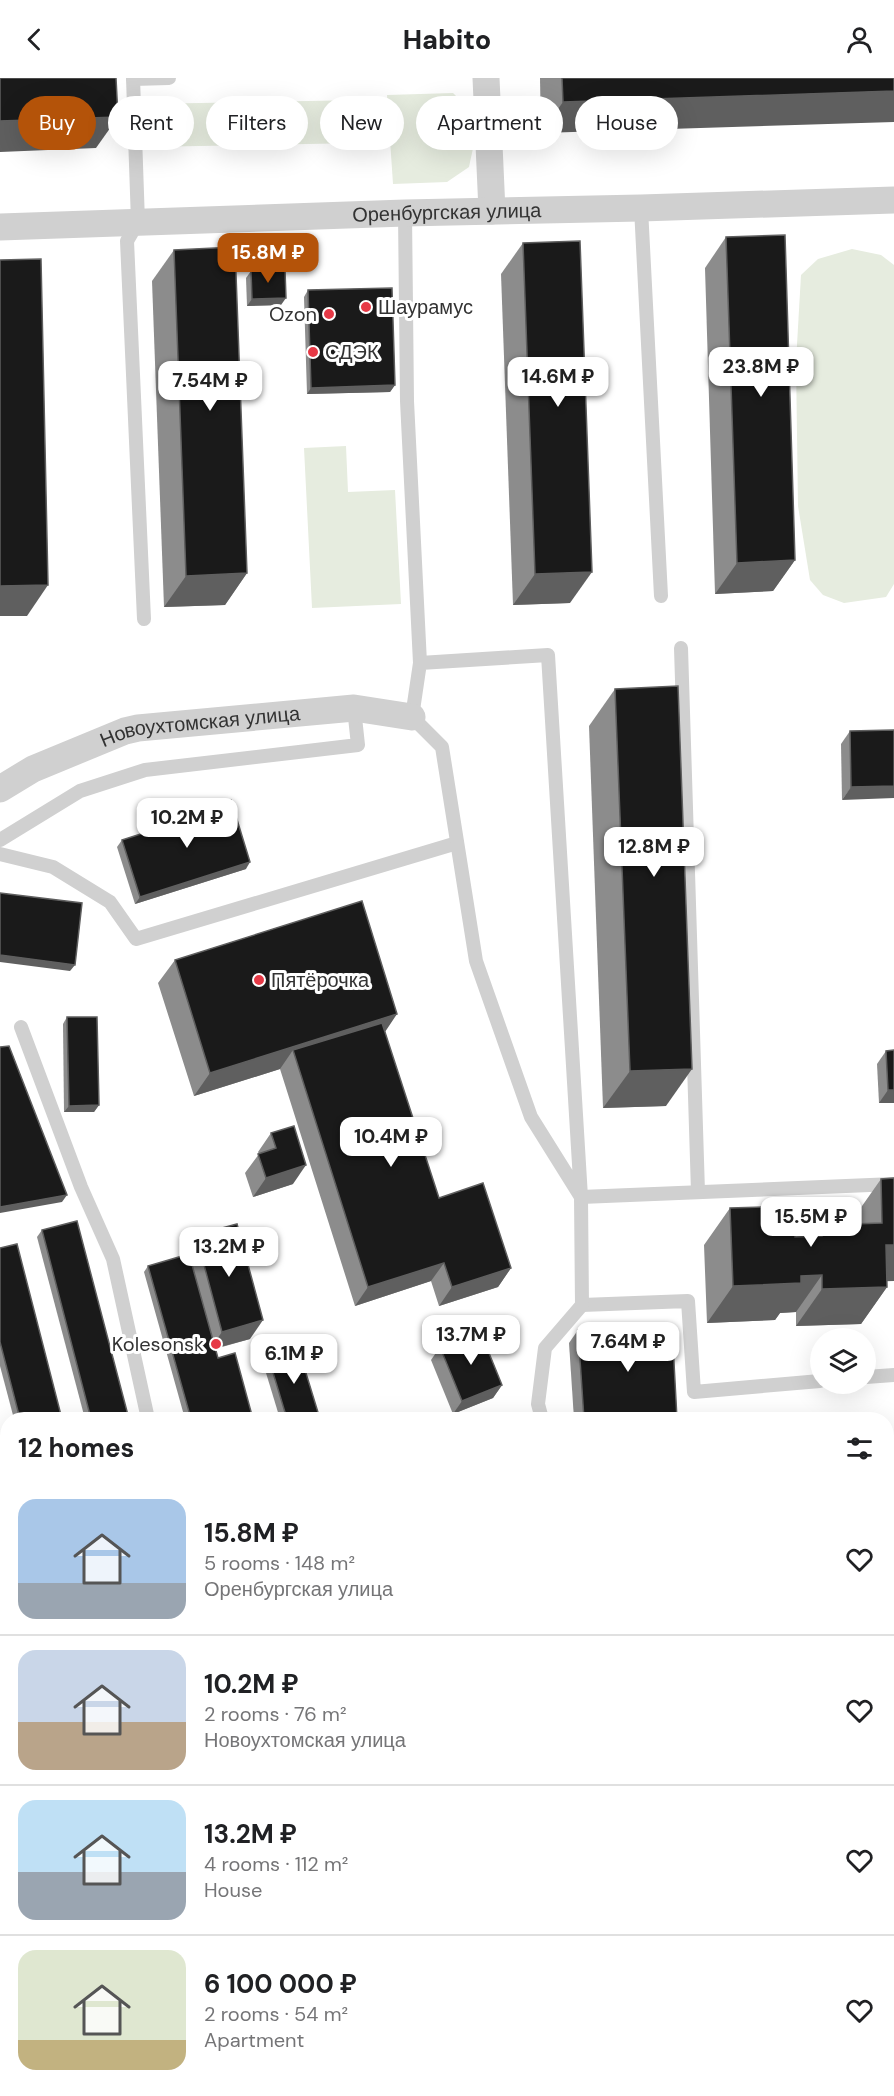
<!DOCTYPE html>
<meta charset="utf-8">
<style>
body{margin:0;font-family:"DM Sans",sans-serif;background:#f6f6f6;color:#202124;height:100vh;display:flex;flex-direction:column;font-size:22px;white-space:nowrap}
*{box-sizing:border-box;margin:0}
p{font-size:20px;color:#757577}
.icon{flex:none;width:33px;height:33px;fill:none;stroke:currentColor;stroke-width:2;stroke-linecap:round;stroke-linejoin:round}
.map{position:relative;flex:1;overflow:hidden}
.drawer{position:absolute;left:0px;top:1334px;width:894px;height:686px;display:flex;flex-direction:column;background:#fff;border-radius:24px 24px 0 0;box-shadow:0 6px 24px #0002}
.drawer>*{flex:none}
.guide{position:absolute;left:18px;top:18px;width:858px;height:54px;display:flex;gap:12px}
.buttons{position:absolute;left:810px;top:1250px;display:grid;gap:12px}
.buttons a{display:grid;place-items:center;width:66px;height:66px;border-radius:50%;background:#fff;box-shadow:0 6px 24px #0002;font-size:30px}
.price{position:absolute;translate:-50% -51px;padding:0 14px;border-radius:12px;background:#fff;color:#222;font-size:20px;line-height:39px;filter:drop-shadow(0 2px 3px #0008)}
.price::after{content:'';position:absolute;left:50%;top:36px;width:18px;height:14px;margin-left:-9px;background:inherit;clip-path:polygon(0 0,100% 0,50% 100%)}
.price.current{background:#b45309;color:#fff}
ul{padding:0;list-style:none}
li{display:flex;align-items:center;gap:18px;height:150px;padding:0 18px}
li+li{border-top:2px solid #e0e0e0}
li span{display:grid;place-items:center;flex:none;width:168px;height:120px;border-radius:18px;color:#555}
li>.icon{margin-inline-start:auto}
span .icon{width:72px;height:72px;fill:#fffc;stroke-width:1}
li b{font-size:26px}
h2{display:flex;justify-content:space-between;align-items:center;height:72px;padding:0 18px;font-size:26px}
.pill{padding:0 21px;border-radius:27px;background:#fff;box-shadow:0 6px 24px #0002;font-size:21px;line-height:54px}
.pill.current{background:#b45309;color:#fff}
header{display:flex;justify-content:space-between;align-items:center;height:78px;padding:0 18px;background:#fff;font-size:27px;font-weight:800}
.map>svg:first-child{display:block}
</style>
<header><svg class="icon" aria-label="back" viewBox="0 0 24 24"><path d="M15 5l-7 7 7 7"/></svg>Habito<svg class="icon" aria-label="person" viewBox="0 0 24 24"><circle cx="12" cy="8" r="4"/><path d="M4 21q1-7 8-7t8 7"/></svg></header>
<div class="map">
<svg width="894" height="2018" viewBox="0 0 894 2018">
<rect width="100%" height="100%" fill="#fff"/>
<!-- green -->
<g fill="#e6ecdf">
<path d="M 453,15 C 482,42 477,53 469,89 L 447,104 L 393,106 L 387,17 Z"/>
<path d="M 361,22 L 361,65 L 144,69 L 143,26 Z"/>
<path d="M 852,171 L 881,177 L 894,187 L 894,506 L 886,519 L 844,525 L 823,517 L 810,502 L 798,428 L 796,284 L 801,197 L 818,181 Z"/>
<path d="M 346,368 L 348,414 L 395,412 L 401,526 L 312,530 L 304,370 Z"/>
<path d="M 886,1644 L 894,1658 L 894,1791 L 887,1795 Z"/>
<path d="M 265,2012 L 378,2012 L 358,2018 L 266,2018 Z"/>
<path d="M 593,2012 L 807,2012 L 809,2018 L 575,2018 Z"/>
</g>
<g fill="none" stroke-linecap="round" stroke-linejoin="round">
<!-- service -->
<g stroke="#d0d0d0" stroke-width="14">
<path d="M 133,0 L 138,144 L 127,163 L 144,541"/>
<path d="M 133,1 L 169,0"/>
<path d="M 641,130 L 661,518"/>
<path d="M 405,135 L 407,323 L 420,585"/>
<path d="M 681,570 L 698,1114"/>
<path d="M 0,762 L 80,713 L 145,692 L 358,667 L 354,630"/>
<path d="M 0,776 L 53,789 L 110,824 L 136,861 L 457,765"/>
<path d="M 21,949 L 81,1109 L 113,1181 L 148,1341"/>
<path d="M 582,1227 L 688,1223 L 694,1314 L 820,1303"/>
<path d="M 866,1299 L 894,1297"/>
<path d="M 542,1341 L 538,1326 L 545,1270 L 582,1227 L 581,1119 L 531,1039 L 476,883 L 442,669 L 412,639 L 420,585 L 548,577 L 581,1119 L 894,1106"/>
<path d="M 245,2012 L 246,2018"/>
</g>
<!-- minor -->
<g stroke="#d0d0d0" stroke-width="27">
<path d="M 486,0 L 492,133"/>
<path id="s1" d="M 0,149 L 405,135 L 641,130 L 894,122"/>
<path id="s2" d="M 0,711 L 33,691 L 125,653 L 138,650 L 354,630 L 412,639"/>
<path d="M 886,1838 L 894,1832"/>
<path d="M 508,2018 L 525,2012"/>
</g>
</g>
<!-- wall -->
<g fill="#8c8c8c">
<path d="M 540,0 L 894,0 L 541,55 Z"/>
<path d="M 726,159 L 795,482 L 773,513 L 715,516 L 705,190 Z"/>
<path d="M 523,165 L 570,525 L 513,527 L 501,196 Z"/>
<path d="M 174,172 L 247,495 L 225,527 L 164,529 L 152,203 Z"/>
<path d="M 251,193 L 281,227 L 247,228 L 246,200 Z"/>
<path d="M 308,212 L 395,307 L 390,314 L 307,316 L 304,219 Z"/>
<path d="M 615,611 L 666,1028 L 603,1030 L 589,648 Z"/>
<path d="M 894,652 L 842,722 L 841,666 L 850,653 Z"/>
<path d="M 173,741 L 246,791 L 135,826 L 117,769 L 122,762 L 169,747 Z"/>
<path d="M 175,882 L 385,954 L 439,1120 L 511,1190 L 498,1209 L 439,1228 L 431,1203 L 355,1228 L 280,991 L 194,1018 L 158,905 Z"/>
<path d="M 67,939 L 99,1027 L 94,1034 L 64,1034 L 63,946 Z"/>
<path d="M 886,973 L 894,1025 L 879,1025 L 877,986 Z"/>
<path d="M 271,1055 L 293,1106 L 253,1119 L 245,1095 L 259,1076 L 258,1074 Z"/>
<path d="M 894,1100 L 894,1203 L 887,1203 L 887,1209 L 861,1246 L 796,1248 L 796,1234 L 780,1235 L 775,1242 L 707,1245 L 704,1167 L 730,1130 L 795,1159 L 814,1158 L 822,1147 L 855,1146 L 855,1138 L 881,1101 Z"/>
<path d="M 42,1152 L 129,1341 L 85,1341 L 37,1159 Z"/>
<path d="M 196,1157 L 250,1261 L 215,1271 L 218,1280 L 253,1341 L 185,1341 L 144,1194 L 148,1188 L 184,1178 L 183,1176 Z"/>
<path d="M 0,1170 L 62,1341 L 14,1341 L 0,1288 Z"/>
<path d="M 578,1252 L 677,1341 L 574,1341 L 569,1265 Z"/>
<path d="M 440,1269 L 502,1307 L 493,1320 L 453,1336 L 431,1282 Z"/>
<path d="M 268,1278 L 320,1341 L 280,1341 L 263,1285 Z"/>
</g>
<!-- shaded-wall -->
<g fill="#5f5f5f">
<path d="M 894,13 L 894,44 L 541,55 L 563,24 Z"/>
<path d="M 118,39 L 96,70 L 0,74 L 0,43 Z"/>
<path d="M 286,220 L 281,227 L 247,228 L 252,221 Z"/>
<path d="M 395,307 L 390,314 L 307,316 L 311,310 Z"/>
<path d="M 795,482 L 773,513 L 715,516 L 737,485 Z"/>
<path d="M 592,494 L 570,525 L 513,527 L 535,496 Z"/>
<path d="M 247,495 L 225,527 L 164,529 L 186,498 Z"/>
<path d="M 48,507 L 27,538 L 0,538 L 0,508 Z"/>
<path d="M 894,708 L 894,720 L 842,722 L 851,709 Z"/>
<path d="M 250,784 L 246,791 L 135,826 L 140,819 Z"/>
<path d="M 0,877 L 75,887 L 70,893 L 0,884 Z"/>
<path d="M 397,936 L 381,960 L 293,972 L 280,991 L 194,1018 L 210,995 Z"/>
<path d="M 692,991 L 666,1028 L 603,1030 L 630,993 Z"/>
<path d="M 888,1012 L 894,1012 L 894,1025 L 879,1025 Z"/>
<path d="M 99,1027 L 94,1034 L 64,1034 L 69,1028 Z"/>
<path d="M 306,1087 L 293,1106 L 253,1119 L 266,1100 Z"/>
<path d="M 67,1117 L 62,1124 L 0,1135 L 0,1129 Z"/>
<path d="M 886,1167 L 894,1167 L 894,1203 L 860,1204 Z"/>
<path d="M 444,1185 L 431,1203 L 355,1228 L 368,1209 Z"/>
<path d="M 511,1190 L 498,1209 L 439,1228 L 452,1209 Z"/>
<path d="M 822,1197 L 796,1234 L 780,1235 L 775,1242 L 707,1245 L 733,1208 L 801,1198 Z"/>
<path d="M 887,1209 L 861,1246 L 796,1248 L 822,1211 Z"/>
<path d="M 263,1242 L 250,1261 L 209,1272 L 222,1254 Z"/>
<path d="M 502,1307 L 493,1320 L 453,1336 L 462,1323 Z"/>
<path d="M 8,1721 L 8,1725 L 0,1728 L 0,1724 Z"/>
<path d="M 8,1805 L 8,1810 L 0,1813 L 0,1808 Z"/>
<path d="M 8,1886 L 8,1891 L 0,1894 L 0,1889 Z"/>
<path d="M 8,1952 L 8,1956 L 0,1960 L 0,1956 Z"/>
</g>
<!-- building -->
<g fill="#1a1a1a" stroke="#5f5f5f" stroke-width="1.5">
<path d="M 0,0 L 116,0 L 118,39 L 0,43 Z"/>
<path d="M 562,0 L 894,0 L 894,13 L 563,24 Z"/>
<path d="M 785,157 L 795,482 L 737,485 L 726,159 Z"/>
<path d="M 580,163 L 592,494 L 535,496 L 523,165 Z"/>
<path d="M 235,169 L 247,495 L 186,498 L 174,172 Z"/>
<path d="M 41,181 L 48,507 L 0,508 L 0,182 Z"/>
<path d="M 285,192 L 286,220 L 252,221 L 251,193 Z"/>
<path d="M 392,210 L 395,307 L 311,310 L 308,212 Z"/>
<path d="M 678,608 L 692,991 L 630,993 L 615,611 Z"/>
<path d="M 894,652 L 894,708 L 851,709 L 850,653 Z"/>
<path d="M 231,722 L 250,784 L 140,819 L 122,762 L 175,745 L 173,741 Z"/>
<path d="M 0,815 L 82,825 L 75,887 L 0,877 Z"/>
<path d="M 362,823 L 397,936 L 210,995 L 175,882 Z"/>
<path d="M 67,939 L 97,939 L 99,1027 L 69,1028 Z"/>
<path d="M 382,945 L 439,1120 L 483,1105 L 511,1190 L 452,1209 L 444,1185 L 368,1209 L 293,972 Z"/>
<path d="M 9,968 L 67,1117 L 0,1129 L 0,969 Z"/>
<path d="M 894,972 L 894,1012 L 888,1012 L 886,973 Z"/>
<path d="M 294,1048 L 306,1087 L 266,1100 L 258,1076 L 276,1070 L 271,1055 Z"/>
<path d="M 894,1100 L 894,1167 L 886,1167 L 887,1209 L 822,1211 L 822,1197 L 801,1198 L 801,1205 L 733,1208 L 730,1130 L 794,1128 L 795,1159 L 822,1158 L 822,1147 L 882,1145 L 881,1101 Z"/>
<path d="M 77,1143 L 129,1341 L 91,1341 L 42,1152 Z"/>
<path d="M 237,1146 L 263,1242 L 222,1254 L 196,1157 Z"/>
<path d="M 17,1166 L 62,1341 L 20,1341 L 0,1264 L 0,1170 Z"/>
<path d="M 189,1176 L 218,1280 L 235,1275 L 253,1341 L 191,1341 L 148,1188 Z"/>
<path d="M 672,1247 L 677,1341 L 584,1341 L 578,1252 Z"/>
<path d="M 480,1253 L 502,1307 L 462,1323 L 440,1269 Z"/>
<path d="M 298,1269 L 320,1341 L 287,1341 L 268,1278 Z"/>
<path d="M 8,1685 L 8,1721 L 0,1724 L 0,1688 Z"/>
<path d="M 8,1742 L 8,1805 L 0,1808 L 0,1745 Z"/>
<path d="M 8,1831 L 8,1886 L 0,1889 L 0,1834 Z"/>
<path d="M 8,1916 L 8,1952 L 0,1956 L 0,1919 Z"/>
</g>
<!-- markers -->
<g fill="#e63946" stroke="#fff" stroke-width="2">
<circle cx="366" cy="229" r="6"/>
<circle cx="329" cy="236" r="6"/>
<circle cx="313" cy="274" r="6"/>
<circle cx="259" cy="902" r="6"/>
<circle cx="216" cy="1266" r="6"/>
</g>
<g text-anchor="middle" stroke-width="6" stroke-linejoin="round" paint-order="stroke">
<!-- street labels -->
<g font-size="20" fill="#333" stroke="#fff">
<text dy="7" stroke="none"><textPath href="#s1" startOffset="447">Оренбургская улица</textPath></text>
<text dy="7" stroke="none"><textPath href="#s2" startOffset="213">Новоухтомская улица</textPath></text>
</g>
<!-- poi labels -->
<g font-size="20" fill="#333" stroke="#fff" text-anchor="start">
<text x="378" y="236">Шаурамус</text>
<text x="317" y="243" text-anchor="end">Ozon</text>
<text x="325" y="281">СДЭК</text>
<text x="271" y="909">Пятёрочка</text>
<text x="204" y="1273" text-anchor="end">Kolesonsk</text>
</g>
</g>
</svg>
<div class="buttons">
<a><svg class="icon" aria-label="layers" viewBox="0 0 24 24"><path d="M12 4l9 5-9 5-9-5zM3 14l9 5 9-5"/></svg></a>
</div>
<b class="price current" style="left:268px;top:206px">15.8M ₽</b>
<b class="price" style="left:761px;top:320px">23.8M ₽</b>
<b class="price" style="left:558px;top:330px">14.6M ₽</b>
<b class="price" style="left:210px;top:334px">7.54M ₽</b>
<b class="price" style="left:187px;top:771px">10.2M ₽</b>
<b class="price" style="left:654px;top:800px">12.8M ₽</b>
<b class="price" style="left:391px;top:1090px">10.4M ₽</b>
<b class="price" style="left:811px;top:1170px">15.5M ₽</b>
<b class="price" style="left:229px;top:1200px">13.2M ₽</b>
<b class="price" style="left:471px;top:1288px">13.7M ₽</b>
<b class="price" style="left:628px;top:1295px">7.64M ₽</b>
<b class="price" style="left:294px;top:1307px">6.1M ₽</b>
<div class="guide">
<a class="pill current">Buy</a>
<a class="pill">Rent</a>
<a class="pill">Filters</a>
<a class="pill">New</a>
<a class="pill">Apartment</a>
<a class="pill">House</a>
</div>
<section class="drawer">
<h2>12 homes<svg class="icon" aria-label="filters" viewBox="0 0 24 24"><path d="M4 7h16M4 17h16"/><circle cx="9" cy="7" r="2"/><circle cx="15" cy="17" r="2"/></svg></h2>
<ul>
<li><span style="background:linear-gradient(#a9c7e8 70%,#9aa5b1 0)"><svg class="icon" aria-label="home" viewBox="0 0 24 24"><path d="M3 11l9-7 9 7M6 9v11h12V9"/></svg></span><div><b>15.8M ₽</b><p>5 rooms · 148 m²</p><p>Оренбургская улица</p></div><svg class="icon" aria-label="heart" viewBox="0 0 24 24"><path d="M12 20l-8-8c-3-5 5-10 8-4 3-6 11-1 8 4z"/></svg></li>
<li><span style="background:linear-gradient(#c9d6e8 60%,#b9a48a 0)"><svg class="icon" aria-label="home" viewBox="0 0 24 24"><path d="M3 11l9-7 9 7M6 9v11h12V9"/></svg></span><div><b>10.2M ₽</b><p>2 rooms · 76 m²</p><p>Новоухтомская улица</p></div><svg class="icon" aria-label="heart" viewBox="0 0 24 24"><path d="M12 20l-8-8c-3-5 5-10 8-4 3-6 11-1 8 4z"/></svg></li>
<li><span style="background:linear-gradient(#bfe0f5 60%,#9aa5b1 0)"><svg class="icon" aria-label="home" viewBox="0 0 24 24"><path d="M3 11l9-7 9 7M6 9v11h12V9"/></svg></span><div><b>13.2M ₽</b><p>4 rooms · 112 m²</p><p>House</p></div><svg class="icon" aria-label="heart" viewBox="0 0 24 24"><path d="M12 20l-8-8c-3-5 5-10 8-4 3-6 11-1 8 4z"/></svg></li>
<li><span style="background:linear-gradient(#dfe7d0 75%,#c2b280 0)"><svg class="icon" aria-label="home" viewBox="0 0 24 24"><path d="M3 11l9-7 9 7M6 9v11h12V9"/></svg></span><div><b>6 100 000 ₽</b><p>2 rooms · 54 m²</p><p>Apartment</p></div><svg class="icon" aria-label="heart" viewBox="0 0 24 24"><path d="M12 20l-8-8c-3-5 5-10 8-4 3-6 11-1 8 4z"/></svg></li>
</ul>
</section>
</div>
